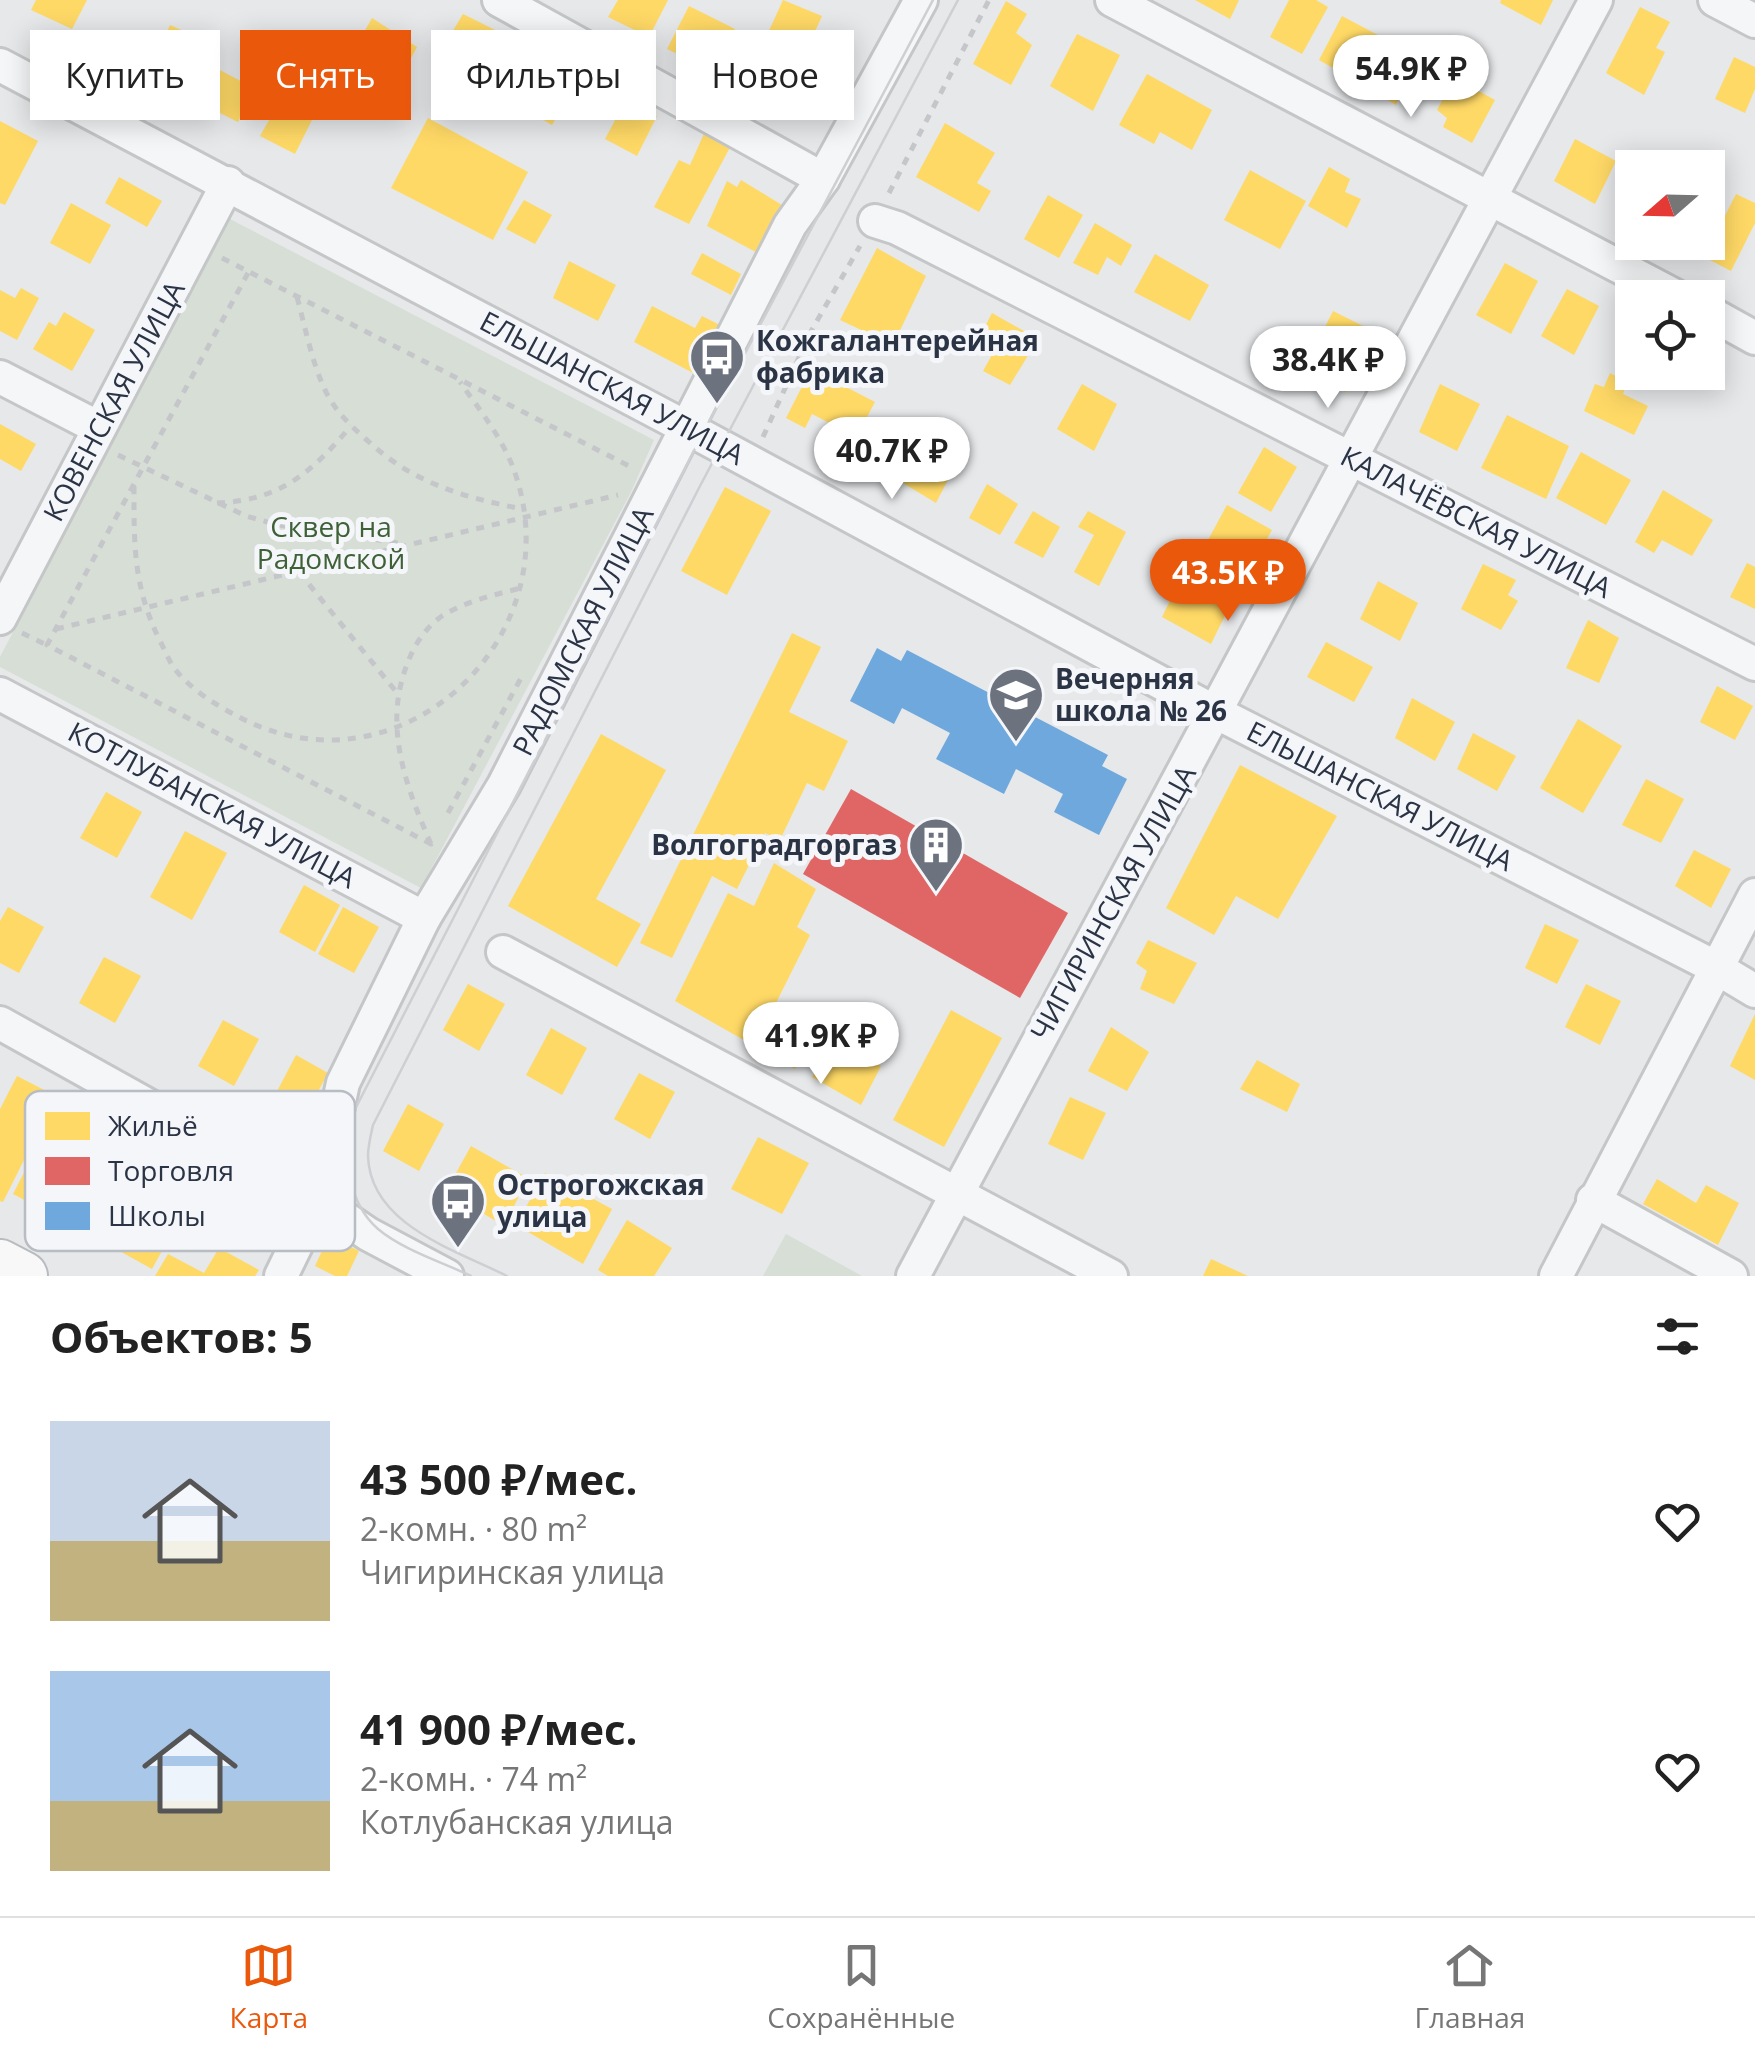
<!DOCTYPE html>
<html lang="ru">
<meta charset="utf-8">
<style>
body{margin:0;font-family:"Open Sans",sans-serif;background:#f2f2f2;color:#222;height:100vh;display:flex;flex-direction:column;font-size:38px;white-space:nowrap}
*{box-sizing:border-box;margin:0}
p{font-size:32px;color:#767676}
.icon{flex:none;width:55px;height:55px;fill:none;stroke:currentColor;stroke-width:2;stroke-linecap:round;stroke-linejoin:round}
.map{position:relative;height:1276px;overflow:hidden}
.sheet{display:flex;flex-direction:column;background:#fff;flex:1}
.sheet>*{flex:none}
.top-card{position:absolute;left:30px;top:30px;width:1000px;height:90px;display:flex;gap:20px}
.needle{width:65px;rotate:250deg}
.fabs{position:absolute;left:1615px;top:150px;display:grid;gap:20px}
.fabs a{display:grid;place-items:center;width:110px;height:110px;border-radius:0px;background:#fff;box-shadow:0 5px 25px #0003;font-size:50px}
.price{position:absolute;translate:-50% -85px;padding:0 22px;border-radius:35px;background:#fff;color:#222;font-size:32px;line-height:65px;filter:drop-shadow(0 2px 5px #0008)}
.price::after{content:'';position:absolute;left:50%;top:60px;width:30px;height:22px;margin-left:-15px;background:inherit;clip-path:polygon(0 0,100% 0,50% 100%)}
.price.current{background:#ea580c;color:#fff}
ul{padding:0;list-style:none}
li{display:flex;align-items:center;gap:30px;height:250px;padding:0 50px}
li span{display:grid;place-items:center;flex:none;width:280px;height:200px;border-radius:0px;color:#555}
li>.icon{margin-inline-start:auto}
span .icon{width:120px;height:120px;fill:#fffc;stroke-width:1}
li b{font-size:42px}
h2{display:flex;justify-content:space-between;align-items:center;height:120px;padding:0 50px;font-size:42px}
.tag{padding:0 35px;border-radius:0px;background:#fff;box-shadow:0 5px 25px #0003;font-size:35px;line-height:90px}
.tag.current{background:#ea580c;color:#fff}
.tabs{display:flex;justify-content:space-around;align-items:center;height:140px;border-top:2px solid #e0e0e0;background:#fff;font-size:28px;color:#767676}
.tabs a{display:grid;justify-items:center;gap:5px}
.tabs .current{color:#ea580c}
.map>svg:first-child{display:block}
</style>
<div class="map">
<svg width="1755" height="1276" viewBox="0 0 1755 1276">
<rect width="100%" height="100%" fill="#e6e8ea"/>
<!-- green -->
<g fill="#d6ded6">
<path d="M 228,218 L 654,440 L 631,492 L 421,888 L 0,667 L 0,657 Z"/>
<path d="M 786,1234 L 862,1276 L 763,1276 Z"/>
</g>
<!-- homes -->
<g fill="#ffd966">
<path d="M 36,0 L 87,0 L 72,29 L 31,10 Z"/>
<path d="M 618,0 L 668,0 L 649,37 L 608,17 Z"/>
<path d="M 783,0 L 822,16 L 799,66 L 763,44 Z"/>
<path d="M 1195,0 L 1239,0 L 1230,19 Z"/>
<path d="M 1289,0 L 1316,0 L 1328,7 L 1302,54 L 1270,37 Z"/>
<path d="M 1501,0 L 1553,0 L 1541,25 L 1500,3 Z"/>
<path d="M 1006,1 L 1027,14 L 1016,33 L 1032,45 L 1011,85 L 973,64 Z"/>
<path d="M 689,6 L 735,29 L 715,72 L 667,49 Z"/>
<path d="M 1640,7 L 1670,22 L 1656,48 L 1665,52 L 1644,95 L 1606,73 Z"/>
<path d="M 463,14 L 507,36 L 485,78 L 439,54 Z"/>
<path d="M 1342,16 L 1393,43 L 1368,88 L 1319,60 Z"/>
<path d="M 372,18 L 417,47 L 394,90 L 346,64 Z"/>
<path d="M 170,25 L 217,46 L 204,71 L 183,59 L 173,80 L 150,68 Z"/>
<path d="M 1077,34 L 1120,55 L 1093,111 L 1050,86 Z"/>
<path d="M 528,41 L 582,73 L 552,125 L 528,111 L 537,93 L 509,78 Z"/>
<path d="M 1399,43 L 1432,64 L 1418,90 L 1405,83 L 1396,105 L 1373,91 Z"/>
<path d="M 1734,57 L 1755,67 L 1755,89 L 1745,113 L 1715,99 Z"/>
<path d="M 216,68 L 254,88 L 238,122 L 200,103 Z"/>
<path d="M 1147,74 L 1212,110 L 1192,150 L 1160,132 L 1154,144 L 1119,125 Z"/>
<path d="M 1464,83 L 1495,100 L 1472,143 L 1443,127 L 1447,118 L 1437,110 L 1445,95 L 1456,100 Z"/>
<path d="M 626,100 L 657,116 L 637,156 L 605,139 Z"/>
<path d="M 280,101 L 312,120 L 295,154 L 260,136 Z"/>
<path d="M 428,118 L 528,172 L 493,240 L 391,188 Z"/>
<path d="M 0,121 L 38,141 L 5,205 L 0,203 Z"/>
<path d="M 945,123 L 995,153 L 977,183 L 991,191 L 979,212 L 916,177 Z"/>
<path d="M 707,127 L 734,140 L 689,224 L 654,207 L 679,160 L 690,165 Z"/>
<path d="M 1575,139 L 1616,161 L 1595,204 L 1554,181 Z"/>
<path d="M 1329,167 L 1350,179 L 1345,192 L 1361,199 L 1347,228 L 1308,206 Z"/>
<path d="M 1250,170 L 1306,201 L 1280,249 L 1224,220 Z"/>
<path d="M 119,177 L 162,201 L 147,227 L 105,203 Z"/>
<path d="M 741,180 L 790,210 L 767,258 L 707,226 L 727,181 L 737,187 Z"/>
<path d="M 1736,194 L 1755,203 L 1755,223 L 1731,271 L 1704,257 Z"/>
<path d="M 1048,195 L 1083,215 L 1059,258 L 1024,239 Z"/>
<path d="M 524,200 L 552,215 L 535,244 L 506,229 Z"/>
<path d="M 71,203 L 111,225 L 90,264 L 50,243 Z"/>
<path d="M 1095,223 L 1132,245 L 1121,266 L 1107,257 L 1098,275 L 1073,263 Z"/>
<path d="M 877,248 L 926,276 L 893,345 L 840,320 Z"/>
<path d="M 702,253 L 741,274 L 731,295 L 691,274 Z"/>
<path d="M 1155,254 L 1209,285 L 1190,321 L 1134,292 Z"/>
<path d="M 569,261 L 616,285 L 598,321 L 553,298 Z"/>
<path d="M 1505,263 L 1538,281 L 1511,334 L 1476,315 Z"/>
<path d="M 21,288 L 39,298 L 17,340 L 0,331 L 0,290 L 15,298 Z"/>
<path d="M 1567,289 L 1599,306 L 1574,355 L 1541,336 Z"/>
<path d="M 652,306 L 695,328 L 702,316 L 720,325 L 695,374 L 634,342 Z"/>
<path d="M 1333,311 L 1375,332 L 1346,392 L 1317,377 L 1335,343 L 1321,335 Z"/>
<path d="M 64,312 L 95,330 L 72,371 L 33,349 L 49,322 L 56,326 Z"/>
<path d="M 992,313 L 1038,339 L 1010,385 L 983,371 L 993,353 L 977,342 Z"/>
<path d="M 811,369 L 875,402 L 861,428 L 878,436 L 865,462 L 841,450 L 849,433 L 812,414 L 805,428 L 786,418 Z"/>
<path d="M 1610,373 L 1627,382 L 1623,394 L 1648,406 L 1634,435 L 1584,411 L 1595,384 L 1604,387 Z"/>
<path d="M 1082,384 L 1117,404 L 1094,451 L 1057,429 Z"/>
<path d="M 1440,384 L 1480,404 L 1457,451 L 1419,432 Z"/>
<path d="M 1507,415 L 1569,446 L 1546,499 L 1481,468 Z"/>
<path d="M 0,424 L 36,444 L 21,471 L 0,459 Z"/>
<path d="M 916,445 L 954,468 L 936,503 L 898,480 Z"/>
<path d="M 1264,447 L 1297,467 L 1271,512 L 1238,493 Z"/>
<path d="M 1581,452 L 1631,480 L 1606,525 L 1556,498 Z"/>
<path d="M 987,484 L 1018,504 L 1000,535 L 969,518 Z"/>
<path d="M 725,487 L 771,511 L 727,595 L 681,571 Z"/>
<path d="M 1663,490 L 1713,520 L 1692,556 L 1662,540 L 1654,553 L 1635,542 Z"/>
<path d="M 1227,505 L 1272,530 L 1253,564 L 1208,540 Z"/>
<path d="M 1033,511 L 1060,527 L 1043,558 L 1014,543 Z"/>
<path d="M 1088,511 L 1126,532 L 1099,586 L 1074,572 L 1094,535 L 1078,527 Z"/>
<path d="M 1747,563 L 1755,567 L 1755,609 L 1730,597 Z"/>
<path d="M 1188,564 L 1237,591 L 1211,644 L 1162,617 Z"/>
<path d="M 1483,564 L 1516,580 L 1508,595 L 1518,601 L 1501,630 L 1461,609 Z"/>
<path d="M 1378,581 L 1418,603 L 1400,641 L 1360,619 Z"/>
<path d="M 1588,620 L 1619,638 L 1599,683 L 1566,668 Z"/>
<path d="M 792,633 L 821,647 L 789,712 L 848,741 L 824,791 L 807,783 L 780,840 L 765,833 L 737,889 L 712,876 L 672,958 L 640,943 Z"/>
<path d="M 1326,642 L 1373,667 L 1354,702 L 1307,677 Z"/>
<path d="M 1717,686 L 1753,706 L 1735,740 L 1700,722 Z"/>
<path d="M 1412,698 L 1455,722 L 1435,761 L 1395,738 Z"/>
<path d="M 1578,719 L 1622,746 L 1583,813 L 1540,788 Z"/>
<path d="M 1473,733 L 1516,756 L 1497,791 L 1457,769 Z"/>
<path d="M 601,734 L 666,770 L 596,899 L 641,924 L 617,967 L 508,906 Z"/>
<path d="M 1240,765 L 1337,816 L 1278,919 L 1236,896 L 1214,935 L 1166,908 Z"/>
<path d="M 1646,779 L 1684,799 L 1661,843 L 1622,825 Z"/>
<path d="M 106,792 L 142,812 L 117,858 L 80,838 Z"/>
<path d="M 185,831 L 227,853 L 192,920 L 150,897 Z"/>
<path d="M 1694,850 L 1731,869 L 1711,908 L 1675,886 Z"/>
<path d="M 774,863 L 816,889 L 797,927 L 810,935 L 772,1011 L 813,1035 L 795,1069 L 675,1001 L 728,893 L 754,906 Z"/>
<path d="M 304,885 L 340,905 L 315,952 L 279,932 Z"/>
<path d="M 8,907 L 44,927 L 19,973 L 0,963 L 0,921 Z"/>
<path d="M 343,907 L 379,927 L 354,973 L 318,954 Z"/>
<path d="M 1545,924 L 1579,940 L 1557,984 L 1525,968 Z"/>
<path d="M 1148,940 L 1197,963 L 1174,1004 L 1140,989 L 1147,971 L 1136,963 Z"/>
<path d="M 104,957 L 141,976 L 115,1023 L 79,1003 Z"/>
<path d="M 468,984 L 505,1004 L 479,1051 L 443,1030 Z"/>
<path d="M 1586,984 L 1621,1001 L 1600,1045 L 1565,1027 Z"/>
<path d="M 951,1010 L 1002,1038 L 944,1147 L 893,1120 Z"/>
<path d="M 1755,1014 L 1755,1080 L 1730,1066 Z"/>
<path d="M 223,1020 L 259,1039 L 234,1086 L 198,1066 Z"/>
<path d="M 1111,1027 L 1149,1052 L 1127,1091 L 1088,1071 Z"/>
<path d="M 551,1028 L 587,1048 L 562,1095 L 526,1075 Z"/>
<path d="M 833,1038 L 881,1066 L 861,1105 L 812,1077 Z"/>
<path d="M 296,1055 L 328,1073 L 305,1116 L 273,1099 Z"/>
<path d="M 1257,1060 L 1300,1084 L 1287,1112 L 1240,1089 Z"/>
<path d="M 639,1073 L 675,1092 L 650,1139 L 614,1119 Z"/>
<path d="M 17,1076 L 56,1096 L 3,1202 L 0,1201 L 0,1109 Z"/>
<path d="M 1070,1097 L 1106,1113 L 1083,1160 L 1048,1144 Z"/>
<path d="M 79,1100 L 114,1118 L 61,1219 L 13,1194 L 36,1149 L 49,1156 Z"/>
<path d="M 408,1104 L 444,1124 L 419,1171 L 383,1151 Z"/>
<path d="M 758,1137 L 809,1163 L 782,1214 L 731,1189 Z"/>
<path d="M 471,1146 L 528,1178 L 504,1226 L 446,1191 Z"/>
<path d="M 545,1173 L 612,1209 L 583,1264 L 516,1225 Z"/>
<path d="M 1657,1179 L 1696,1203 L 1706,1185 L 1739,1203 L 1718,1245 L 1643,1204 Z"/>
<path d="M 141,1202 L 178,1222 L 152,1269 L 116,1249 Z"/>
<path d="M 627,1220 L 672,1248 L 654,1276 L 608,1276 L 598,1270 Z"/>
<path d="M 329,1236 L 359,1251 L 347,1276 L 335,1276 L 315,1266 Z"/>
<path d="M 219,1248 L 259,1270 L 255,1276 L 155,1276 L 168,1254 L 204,1273 Z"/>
<path d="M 1211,1259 L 1248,1276 L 1203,1276 Z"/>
</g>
<!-- shops -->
<path fill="#e06666" d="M 851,789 L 1068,913 L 1020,998 L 803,874 Z"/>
<!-- schools -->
<path fill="#6fa8dc" d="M 877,648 L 901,661 L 907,650 L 1108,755 L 1102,766 L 1127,779 L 1099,835 L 1054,812 L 1063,794 L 1016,769 L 1004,794 L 936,759 L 950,733 L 902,708 L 894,724 L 850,701 Z"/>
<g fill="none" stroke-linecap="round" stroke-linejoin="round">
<!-- minor casing -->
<g stroke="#c4c6c8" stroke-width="38">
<g id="minor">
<path d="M 499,0 L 823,179"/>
<path d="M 1112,0 L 1679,298"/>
<path d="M 1715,0 L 1755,21"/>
<path d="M 0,65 L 687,428 L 1217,713 L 1715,967 L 1755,991"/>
<path d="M 875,221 L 897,228 L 1755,664"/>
<path d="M 1708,312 L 1755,338"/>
<path d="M 0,377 L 99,428"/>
<path d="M 0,618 L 228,183"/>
<path d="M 0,694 L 424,918"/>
<path d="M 503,952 L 1111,1276"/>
<path d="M 0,1023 L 318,1200 L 368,1234 L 447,1276"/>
<path d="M 1593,1200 L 1731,1276"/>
<path d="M 281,1276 L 318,1200 L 343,1083 L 424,918 L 504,785 L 790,225 L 823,179 L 921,0"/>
<path d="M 913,1276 L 1596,0"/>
<path d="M 1556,1276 L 1755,895"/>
</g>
</g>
<!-- highway casing -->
<g stroke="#b8bbbf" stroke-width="52">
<path id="highway" d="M 0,1264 L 23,1276"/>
</g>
<!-- path -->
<g stroke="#c5c6ca" stroke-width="5" stroke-dasharray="8 8" stroke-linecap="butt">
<path d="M 889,193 L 989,0"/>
<path d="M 222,258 L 631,467"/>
<path d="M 248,273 L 47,645 L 431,844 L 433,841"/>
<path d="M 297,297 C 306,330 312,364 327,394 C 337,413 352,427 368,441 C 413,483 463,497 522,509"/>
<path d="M 763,437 L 810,333 L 860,246"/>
<path d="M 118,455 L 246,516 L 278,525 L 405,544"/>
<path d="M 134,486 C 134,545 133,586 160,641 C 165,650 169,661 174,668 C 191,690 217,706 241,718 C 400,800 572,638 515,473 C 504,440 479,409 460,382"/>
<path d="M 217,503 C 281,500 311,473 351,426"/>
<path d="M 299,572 L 398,694"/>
<path d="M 56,629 L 618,495"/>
<path d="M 22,633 L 47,645"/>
<path d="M 448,813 L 521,678"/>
<path d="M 431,844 C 407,789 385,732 404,673 C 411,651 422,630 442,616 C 466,601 494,595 521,588"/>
</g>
<!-- minor -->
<use href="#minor" stroke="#f5f6f7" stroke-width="32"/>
<!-- highway -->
<use href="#highway" stroke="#f8f8f8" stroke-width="48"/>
<!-- tram -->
<g stroke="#cecfd2" stroke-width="2.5">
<path d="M 471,1276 C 442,1262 403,1250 378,1229 C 347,1202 343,1154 351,1117 L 717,406 L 933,0"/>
<path d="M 507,1276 C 456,1250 370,1225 368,1156 C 368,1146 371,1134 373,1125 L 700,486 L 958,0"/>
</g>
</g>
<!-- icons -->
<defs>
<g id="bus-pin" transform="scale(2.875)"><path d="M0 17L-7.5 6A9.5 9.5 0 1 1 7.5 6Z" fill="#6c737f" stroke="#f4f6f9"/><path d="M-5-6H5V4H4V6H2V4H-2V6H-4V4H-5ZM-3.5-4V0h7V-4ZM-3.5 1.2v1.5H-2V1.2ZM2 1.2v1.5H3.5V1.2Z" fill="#fff"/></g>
<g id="school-pin" transform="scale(2.875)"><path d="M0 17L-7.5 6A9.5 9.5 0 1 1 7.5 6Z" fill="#6c737f" stroke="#f4f6f9"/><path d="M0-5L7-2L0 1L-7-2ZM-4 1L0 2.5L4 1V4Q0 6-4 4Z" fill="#fff"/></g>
<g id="building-pin" transform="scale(2.875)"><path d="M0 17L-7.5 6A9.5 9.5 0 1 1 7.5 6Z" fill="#6c737f" stroke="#f4f6f9"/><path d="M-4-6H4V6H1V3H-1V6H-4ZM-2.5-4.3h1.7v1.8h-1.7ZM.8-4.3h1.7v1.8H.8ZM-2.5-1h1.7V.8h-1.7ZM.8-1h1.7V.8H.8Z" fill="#fff"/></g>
</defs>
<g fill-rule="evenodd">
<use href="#bus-pin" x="717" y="357"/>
<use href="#school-pin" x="1016" y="695"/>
<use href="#building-pin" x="936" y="845"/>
<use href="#bus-pin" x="458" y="1201"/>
</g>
<g text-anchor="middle" stroke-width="10" stroke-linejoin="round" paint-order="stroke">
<!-- poi labels -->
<g font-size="28" font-weight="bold" fill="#2b3445" stroke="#f4f6f9" text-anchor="start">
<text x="756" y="351">Кожгалантерейная<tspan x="756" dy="32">фабрика</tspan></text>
<text x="1055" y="689">Вечерняя<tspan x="1055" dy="32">школа № 26</tspan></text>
<text x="897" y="855" text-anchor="end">Волгоградгоргаз</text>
<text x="497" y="1195">Острогожская<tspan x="497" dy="32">улица</tspan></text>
</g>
<!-- street labels -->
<g font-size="28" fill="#2b3445" stroke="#f4f6f9">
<text transform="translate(612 388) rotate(28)" y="10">ЕЛЬШАНСКАЯ УЛИЦА</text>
<text transform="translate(114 401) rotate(-62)" y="10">КОВЕНСКАЯ УЛИЦА</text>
<text transform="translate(1476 522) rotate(27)" y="10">КАЛАЧЁВСКАЯ УЛИЦА</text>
<text transform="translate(583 631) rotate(-63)" y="10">РАДОМСКАЯ УЛИЦА</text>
<text transform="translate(1380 796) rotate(27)" y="10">ЕЛЬШАНСКАЯ УЛИЦА</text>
<text transform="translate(212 805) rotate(28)" y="10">КОТЛУБАНСКАЯ УЛИЦА</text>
<text transform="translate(1113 903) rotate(-61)" y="10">ЧИГИРИНСКАЯ УЛИЦА</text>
</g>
<!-- park labels -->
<g font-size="28" fill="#3f6138" stroke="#f4f6f9">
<text x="331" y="537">Сквер на<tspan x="331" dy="32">Радомской</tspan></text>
</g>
</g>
<!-- legend -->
<rect x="25" y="1091" width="330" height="160" rx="15" fill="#f4f6f9" stroke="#b8bcc3" stroke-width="2.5"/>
<rect x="45" y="1112" width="45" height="28" fill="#ffd966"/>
<rect x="45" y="1157" width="45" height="28" fill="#e06666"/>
<rect x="45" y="1202" width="45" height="28" fill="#6fa8dc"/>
<g font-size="28" fill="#2b3445">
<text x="108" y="1136">Жильё</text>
<text x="108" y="1181">Торговля</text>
<text x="108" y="1226">Школы</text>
</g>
</svg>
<div class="fabs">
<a><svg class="needle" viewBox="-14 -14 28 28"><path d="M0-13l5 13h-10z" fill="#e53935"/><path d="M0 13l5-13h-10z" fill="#767676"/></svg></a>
<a><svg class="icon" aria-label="locate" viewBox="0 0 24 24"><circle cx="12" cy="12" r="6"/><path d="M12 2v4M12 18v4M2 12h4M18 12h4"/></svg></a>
</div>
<b class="price" style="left:1411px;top:120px">54.9K ₽</b>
<b class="price" style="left:1328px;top:411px">38.4K ₽</b>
<b class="price" style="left:892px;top:502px">40.7K ₽</b>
<b class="price current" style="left:1228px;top:624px">43.5K ₽</b>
<b class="price" style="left:821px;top:1087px">41.9K ₽</b>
<div class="top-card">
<a class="tag">Купить</a>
<a class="tag current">Снять</a>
<a class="tag">Фильтры</a>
<a class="tag">Новое</a>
</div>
</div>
<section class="sheet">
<h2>Объектов: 5<svg class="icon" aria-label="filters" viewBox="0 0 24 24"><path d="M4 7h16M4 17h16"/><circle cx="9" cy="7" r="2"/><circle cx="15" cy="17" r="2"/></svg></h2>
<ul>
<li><span style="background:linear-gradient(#c9d6e8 60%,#c2b280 0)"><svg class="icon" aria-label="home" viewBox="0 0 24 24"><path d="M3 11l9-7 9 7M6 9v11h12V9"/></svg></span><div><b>43 500 ₽/мес.</b><p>2-комн. · 80 m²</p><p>Чигиринская улица</p></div><svg class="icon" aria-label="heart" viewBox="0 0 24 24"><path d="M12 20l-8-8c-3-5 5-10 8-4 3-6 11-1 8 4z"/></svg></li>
<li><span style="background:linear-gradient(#a9c7e8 65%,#c2b280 0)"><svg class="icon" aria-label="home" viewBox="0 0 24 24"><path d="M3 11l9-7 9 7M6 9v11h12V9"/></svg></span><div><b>41 900 ₽/мес.</b><p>2-комн. · 74 m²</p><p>Котлубанская улица</p></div><svg class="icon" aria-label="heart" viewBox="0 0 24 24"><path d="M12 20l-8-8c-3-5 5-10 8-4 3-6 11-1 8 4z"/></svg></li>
</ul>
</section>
<nav class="tabs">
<a class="current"><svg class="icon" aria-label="map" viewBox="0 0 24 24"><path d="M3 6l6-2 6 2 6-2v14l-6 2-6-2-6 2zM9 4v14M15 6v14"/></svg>Карта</a>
<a><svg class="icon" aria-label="saved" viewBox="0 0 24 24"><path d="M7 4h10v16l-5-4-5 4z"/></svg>Сохранённые</a>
<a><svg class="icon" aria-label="home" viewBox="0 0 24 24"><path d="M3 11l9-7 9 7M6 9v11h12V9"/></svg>Главная</a>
</nav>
